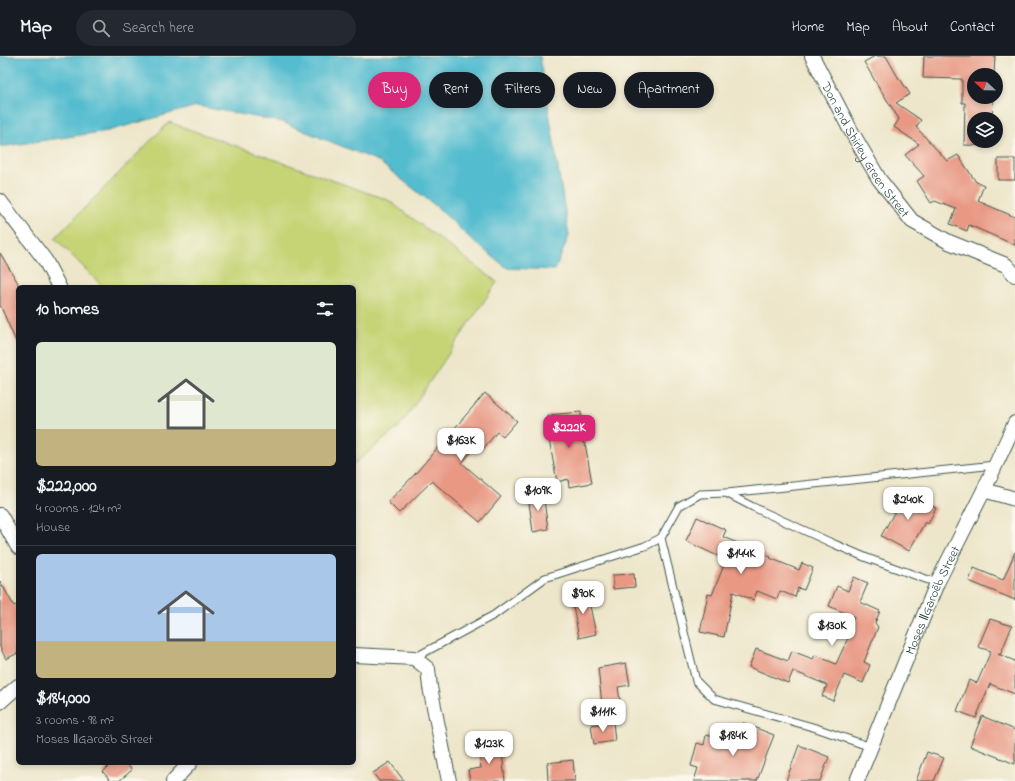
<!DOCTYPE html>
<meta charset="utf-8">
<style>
body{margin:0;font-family:"Indie Flower",sans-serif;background:#242831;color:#f1f3f6;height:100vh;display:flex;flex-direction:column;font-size:15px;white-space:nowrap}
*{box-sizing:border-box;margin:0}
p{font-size:13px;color:#9ea1a6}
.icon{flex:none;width:22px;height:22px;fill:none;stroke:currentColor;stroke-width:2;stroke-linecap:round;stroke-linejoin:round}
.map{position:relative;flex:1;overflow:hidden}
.panel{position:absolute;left:16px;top:229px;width:340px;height:480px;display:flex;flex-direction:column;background:#171b24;border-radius:6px;box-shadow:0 2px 6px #0003}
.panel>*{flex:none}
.banner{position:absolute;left:368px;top:16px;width:380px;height:36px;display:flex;gap:8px}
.needle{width:26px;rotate:292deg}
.fabs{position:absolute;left:967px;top:12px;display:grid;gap:8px}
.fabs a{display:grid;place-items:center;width:36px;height:36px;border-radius:50%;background:#171b24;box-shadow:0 2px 6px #0003;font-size:20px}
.price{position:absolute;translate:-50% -34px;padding:0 9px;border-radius:8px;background:#fff;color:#222;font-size:13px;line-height:26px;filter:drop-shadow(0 1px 2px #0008)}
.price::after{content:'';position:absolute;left:50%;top:24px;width:12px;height:9px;margin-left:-6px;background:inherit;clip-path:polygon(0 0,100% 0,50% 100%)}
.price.on{background:#db2777;color:#fff}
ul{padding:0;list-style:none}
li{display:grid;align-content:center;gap:8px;height:212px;padding:0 20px}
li+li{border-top:1px solid #363941}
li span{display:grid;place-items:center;height:124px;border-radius:6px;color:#555}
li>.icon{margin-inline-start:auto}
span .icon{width:72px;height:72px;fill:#fffc;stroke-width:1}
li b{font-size:17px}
h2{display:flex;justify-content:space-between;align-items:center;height:48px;padding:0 20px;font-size:17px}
.pill{padding:0 14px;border-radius:18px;background:#171b24;box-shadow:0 2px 6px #0003;font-size:14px;line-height:36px}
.pill.on{background:#db2777;color:#fff}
header{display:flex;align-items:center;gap:24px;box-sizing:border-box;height:56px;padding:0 20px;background:#171b24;border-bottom:1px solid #363941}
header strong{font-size:19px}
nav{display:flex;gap:22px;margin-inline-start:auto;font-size:14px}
.search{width:280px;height:36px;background:#242831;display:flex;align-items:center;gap:10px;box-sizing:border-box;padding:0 14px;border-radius:22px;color:#9ea1a6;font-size:15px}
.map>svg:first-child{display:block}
</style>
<header>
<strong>Map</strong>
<div class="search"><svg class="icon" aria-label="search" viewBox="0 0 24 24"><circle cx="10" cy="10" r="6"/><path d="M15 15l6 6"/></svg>Search here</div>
<nav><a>Home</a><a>Map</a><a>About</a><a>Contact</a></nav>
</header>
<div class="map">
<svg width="1015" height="725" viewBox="0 0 1015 725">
<rect width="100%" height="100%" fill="#fbf7ec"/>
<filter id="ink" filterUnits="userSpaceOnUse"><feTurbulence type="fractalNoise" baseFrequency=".025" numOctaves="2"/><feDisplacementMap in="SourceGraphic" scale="8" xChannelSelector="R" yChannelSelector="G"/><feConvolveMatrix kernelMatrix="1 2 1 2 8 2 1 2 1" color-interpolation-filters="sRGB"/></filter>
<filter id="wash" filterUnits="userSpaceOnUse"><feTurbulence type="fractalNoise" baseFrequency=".012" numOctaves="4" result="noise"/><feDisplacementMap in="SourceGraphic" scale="16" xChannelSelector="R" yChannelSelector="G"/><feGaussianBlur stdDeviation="0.9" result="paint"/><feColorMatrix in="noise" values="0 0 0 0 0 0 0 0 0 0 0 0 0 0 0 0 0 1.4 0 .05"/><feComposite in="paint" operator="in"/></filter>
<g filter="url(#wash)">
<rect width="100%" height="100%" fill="#ede6ca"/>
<!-- green -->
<path fill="#c6d476" stroke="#728855" d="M 169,66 L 388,144 L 497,226 L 400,370 L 354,408 L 354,231 L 103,231 L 55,182 Z"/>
<!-- water -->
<path fill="#52bccf" stroke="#387c82" d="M 0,0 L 540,0 L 569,180 L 555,214 L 507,212 L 473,185 L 437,151 L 378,105 L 282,66 L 197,50 L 108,75 L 6,90 L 0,90 Z"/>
<g id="blocks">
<!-- building -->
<g fill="#e89883">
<path d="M 875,0 L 886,0 L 899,23 L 900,23 L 910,38 L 896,47 L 921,64 L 916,71 L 947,105 L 958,99 L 976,126 L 984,129 L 978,145 L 1015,161 L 1015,189 L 969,169 L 967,175 L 950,168 L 956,153 L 935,145 L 931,147 L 917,125 L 924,120 L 905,99 L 919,88 L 894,71 L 899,63 L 875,25 L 864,6 Z"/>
<path d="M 924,0 L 995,0 L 994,19 L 974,19 L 974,41 L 993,41 L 992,63 L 974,63 L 974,85 L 991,85 L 991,90 L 964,89 L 965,47 L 962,47 L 962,23 L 923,22 Z"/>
<rect x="998" y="103" width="17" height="21"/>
<path d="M 0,197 L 18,227 L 18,290 L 0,249 Z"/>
<path d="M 485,337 L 517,365 L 503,381 L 497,376 L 483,393 L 478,388 L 462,407 L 501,441 L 480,466 L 432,425 L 399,457 L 388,446 L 415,418 Z"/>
<path d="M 581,356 L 583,387 L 585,387 L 592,427 L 569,431 L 568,423 L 557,426 L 549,383 L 548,359 Z"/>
<path d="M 906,436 L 936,452 L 928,468 L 925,466 L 909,495 L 881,480 Z"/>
<path d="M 543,437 L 548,473 L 533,476 L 528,439 Z"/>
<path d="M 697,461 L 726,474 L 723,481 L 771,501 L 770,502 L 799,514 L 802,507 L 813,512 L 804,534 L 798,532 L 795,541 L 780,535 L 777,543 L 757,535 L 754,544 L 733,536 L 724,581 L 700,576 L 708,538 L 712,539 L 726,504 L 686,485 Z"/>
<path d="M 1015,496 L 1015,544 L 969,525 L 974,512 L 1003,524 Z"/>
<path d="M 634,518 L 635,531 L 613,533 L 613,519 Z"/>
<path d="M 854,521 L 868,527 L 860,546 L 880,555 L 875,567 L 878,571 L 864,606 L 870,609 L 863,627 L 844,619 L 833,645 L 822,640 L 827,629 L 793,615 L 788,627 L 749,611 L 756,593 L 788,605 L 792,595 L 813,603 L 815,599 L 836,608 L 848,582 L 845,581 L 854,561 L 829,550 L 837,530 L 848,535 Z"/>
<path d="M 0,525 L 14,550 L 18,548 L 18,597 L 6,603 L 0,591 Z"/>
<path d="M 587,536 L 596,578 L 579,582 L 571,539 Z"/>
<path d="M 990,563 L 1012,570 L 1000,599 L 998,598 L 1015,605 L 1015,638 L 990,628 L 976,662 L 957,655 L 969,624 L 977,627 L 991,595 L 978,591 Z"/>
<path d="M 626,607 L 630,629 L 618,631 L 622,658 L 603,658 L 598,612 Z"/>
<path d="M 982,660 L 1015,674 L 1015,708 L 970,690 Z"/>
<path d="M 613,666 L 615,685 L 594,688 L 591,669 Z"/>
<path d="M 743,667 L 774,679 L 757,725 L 694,725 L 698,712 L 691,710 L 697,687 L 704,689 L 706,679 L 736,686 Z"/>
<path d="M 501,687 L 505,725 L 470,725 L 468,714 L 481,712 L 478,690 Z"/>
<path d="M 799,689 L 829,701 L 820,725 L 786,725 Z"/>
<path d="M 927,696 L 944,702 L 934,725 L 916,725 Z"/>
<path d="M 573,704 L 575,725 L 548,725 L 547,707 Z"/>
<path d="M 390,706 L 404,725 L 379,725 L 373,717 Z"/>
<path d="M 112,707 L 126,707 L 132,714 L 119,725 L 111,725 L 103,716 Z"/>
</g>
</g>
</g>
<g filter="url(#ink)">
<use href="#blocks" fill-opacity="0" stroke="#3e564a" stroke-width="1"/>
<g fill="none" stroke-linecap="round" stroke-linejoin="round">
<!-- lane casing -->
<g stroke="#3e564a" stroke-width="9">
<g id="lane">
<path d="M 727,437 L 995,409"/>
<path d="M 661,482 L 696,625 L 714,643 L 816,672 L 871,691"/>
<path d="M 414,602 L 494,559 L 545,522 L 645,490 L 661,482 L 679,450 L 700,438 L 726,437 L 753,451 L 834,488 L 867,502 L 937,527"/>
</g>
</g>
<!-- street casing -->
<g stroke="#3e564a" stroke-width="16">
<g id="street">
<path id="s1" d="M 812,0 L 850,73 L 879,123 L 912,165 L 949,186 L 1006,209 L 1015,219"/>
<path d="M 0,145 L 45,204 L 59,231"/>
<path d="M 984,434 L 1015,443"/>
<path d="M 0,459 L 18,491"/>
<path d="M 354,599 L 414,602 L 428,613 L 430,631 L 449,725"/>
<path d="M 0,646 L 18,630"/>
<path d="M 173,725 L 190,707"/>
<path id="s2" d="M 857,725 L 937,527 L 984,434 L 1015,367"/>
</g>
</g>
<!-- lane -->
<use href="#lane" stroke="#fff" stroke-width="7"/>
<!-- street -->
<use href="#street" stroke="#fff" stroke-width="14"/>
</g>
</g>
<g text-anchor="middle" stroke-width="3" stroke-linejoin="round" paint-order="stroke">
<!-- street labels -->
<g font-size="13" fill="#1f3d34" stroke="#fbf7ec">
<text dy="5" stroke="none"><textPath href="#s1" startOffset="108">Don and Shirley Green Street</textPath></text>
<text dy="5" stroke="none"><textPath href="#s2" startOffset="196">Moses ǁGaroëb Street</textPath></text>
</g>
</g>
</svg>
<div class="fabs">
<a><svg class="needle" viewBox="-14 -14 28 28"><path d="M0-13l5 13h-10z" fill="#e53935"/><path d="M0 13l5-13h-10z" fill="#9ea1a6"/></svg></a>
<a><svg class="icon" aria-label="layers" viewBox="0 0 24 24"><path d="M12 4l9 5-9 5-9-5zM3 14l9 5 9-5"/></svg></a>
</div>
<b class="price on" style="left:569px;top:393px">$222K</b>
<b class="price" style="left:461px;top:406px">$163K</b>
<b class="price" style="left:538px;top:456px">$109K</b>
<b class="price" style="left:908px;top:465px">$240K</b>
<b class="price" style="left:741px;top:519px">$144K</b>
<b class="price" style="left:583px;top:559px">$90K</b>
<b class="price" style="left:832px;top:591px">$130K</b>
<b class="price" style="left:603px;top:677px">$111K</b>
<b class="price" style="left:733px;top:701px">$184K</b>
<b class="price" style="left:489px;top:709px">$123K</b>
<div class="banner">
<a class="pill on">Buy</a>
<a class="pill">Rent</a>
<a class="pill">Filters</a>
<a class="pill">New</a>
<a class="pill">Apartment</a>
</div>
<section class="panel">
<h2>10 homes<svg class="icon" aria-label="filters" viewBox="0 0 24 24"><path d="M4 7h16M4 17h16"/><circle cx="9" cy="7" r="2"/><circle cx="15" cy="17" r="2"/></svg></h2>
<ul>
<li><span style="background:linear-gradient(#dfe7d0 70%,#c2b280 0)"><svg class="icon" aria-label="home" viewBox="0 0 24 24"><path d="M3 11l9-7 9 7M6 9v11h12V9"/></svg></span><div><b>$222,000</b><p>4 rooms · 124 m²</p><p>House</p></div></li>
<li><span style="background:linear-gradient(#a9c7e8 70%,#c2b280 0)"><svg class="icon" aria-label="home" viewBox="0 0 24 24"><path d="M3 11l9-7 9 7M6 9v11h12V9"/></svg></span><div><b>$184,000</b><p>3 rooms · 98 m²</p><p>Moses ǁGaroëb Street</p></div></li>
</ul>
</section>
</div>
